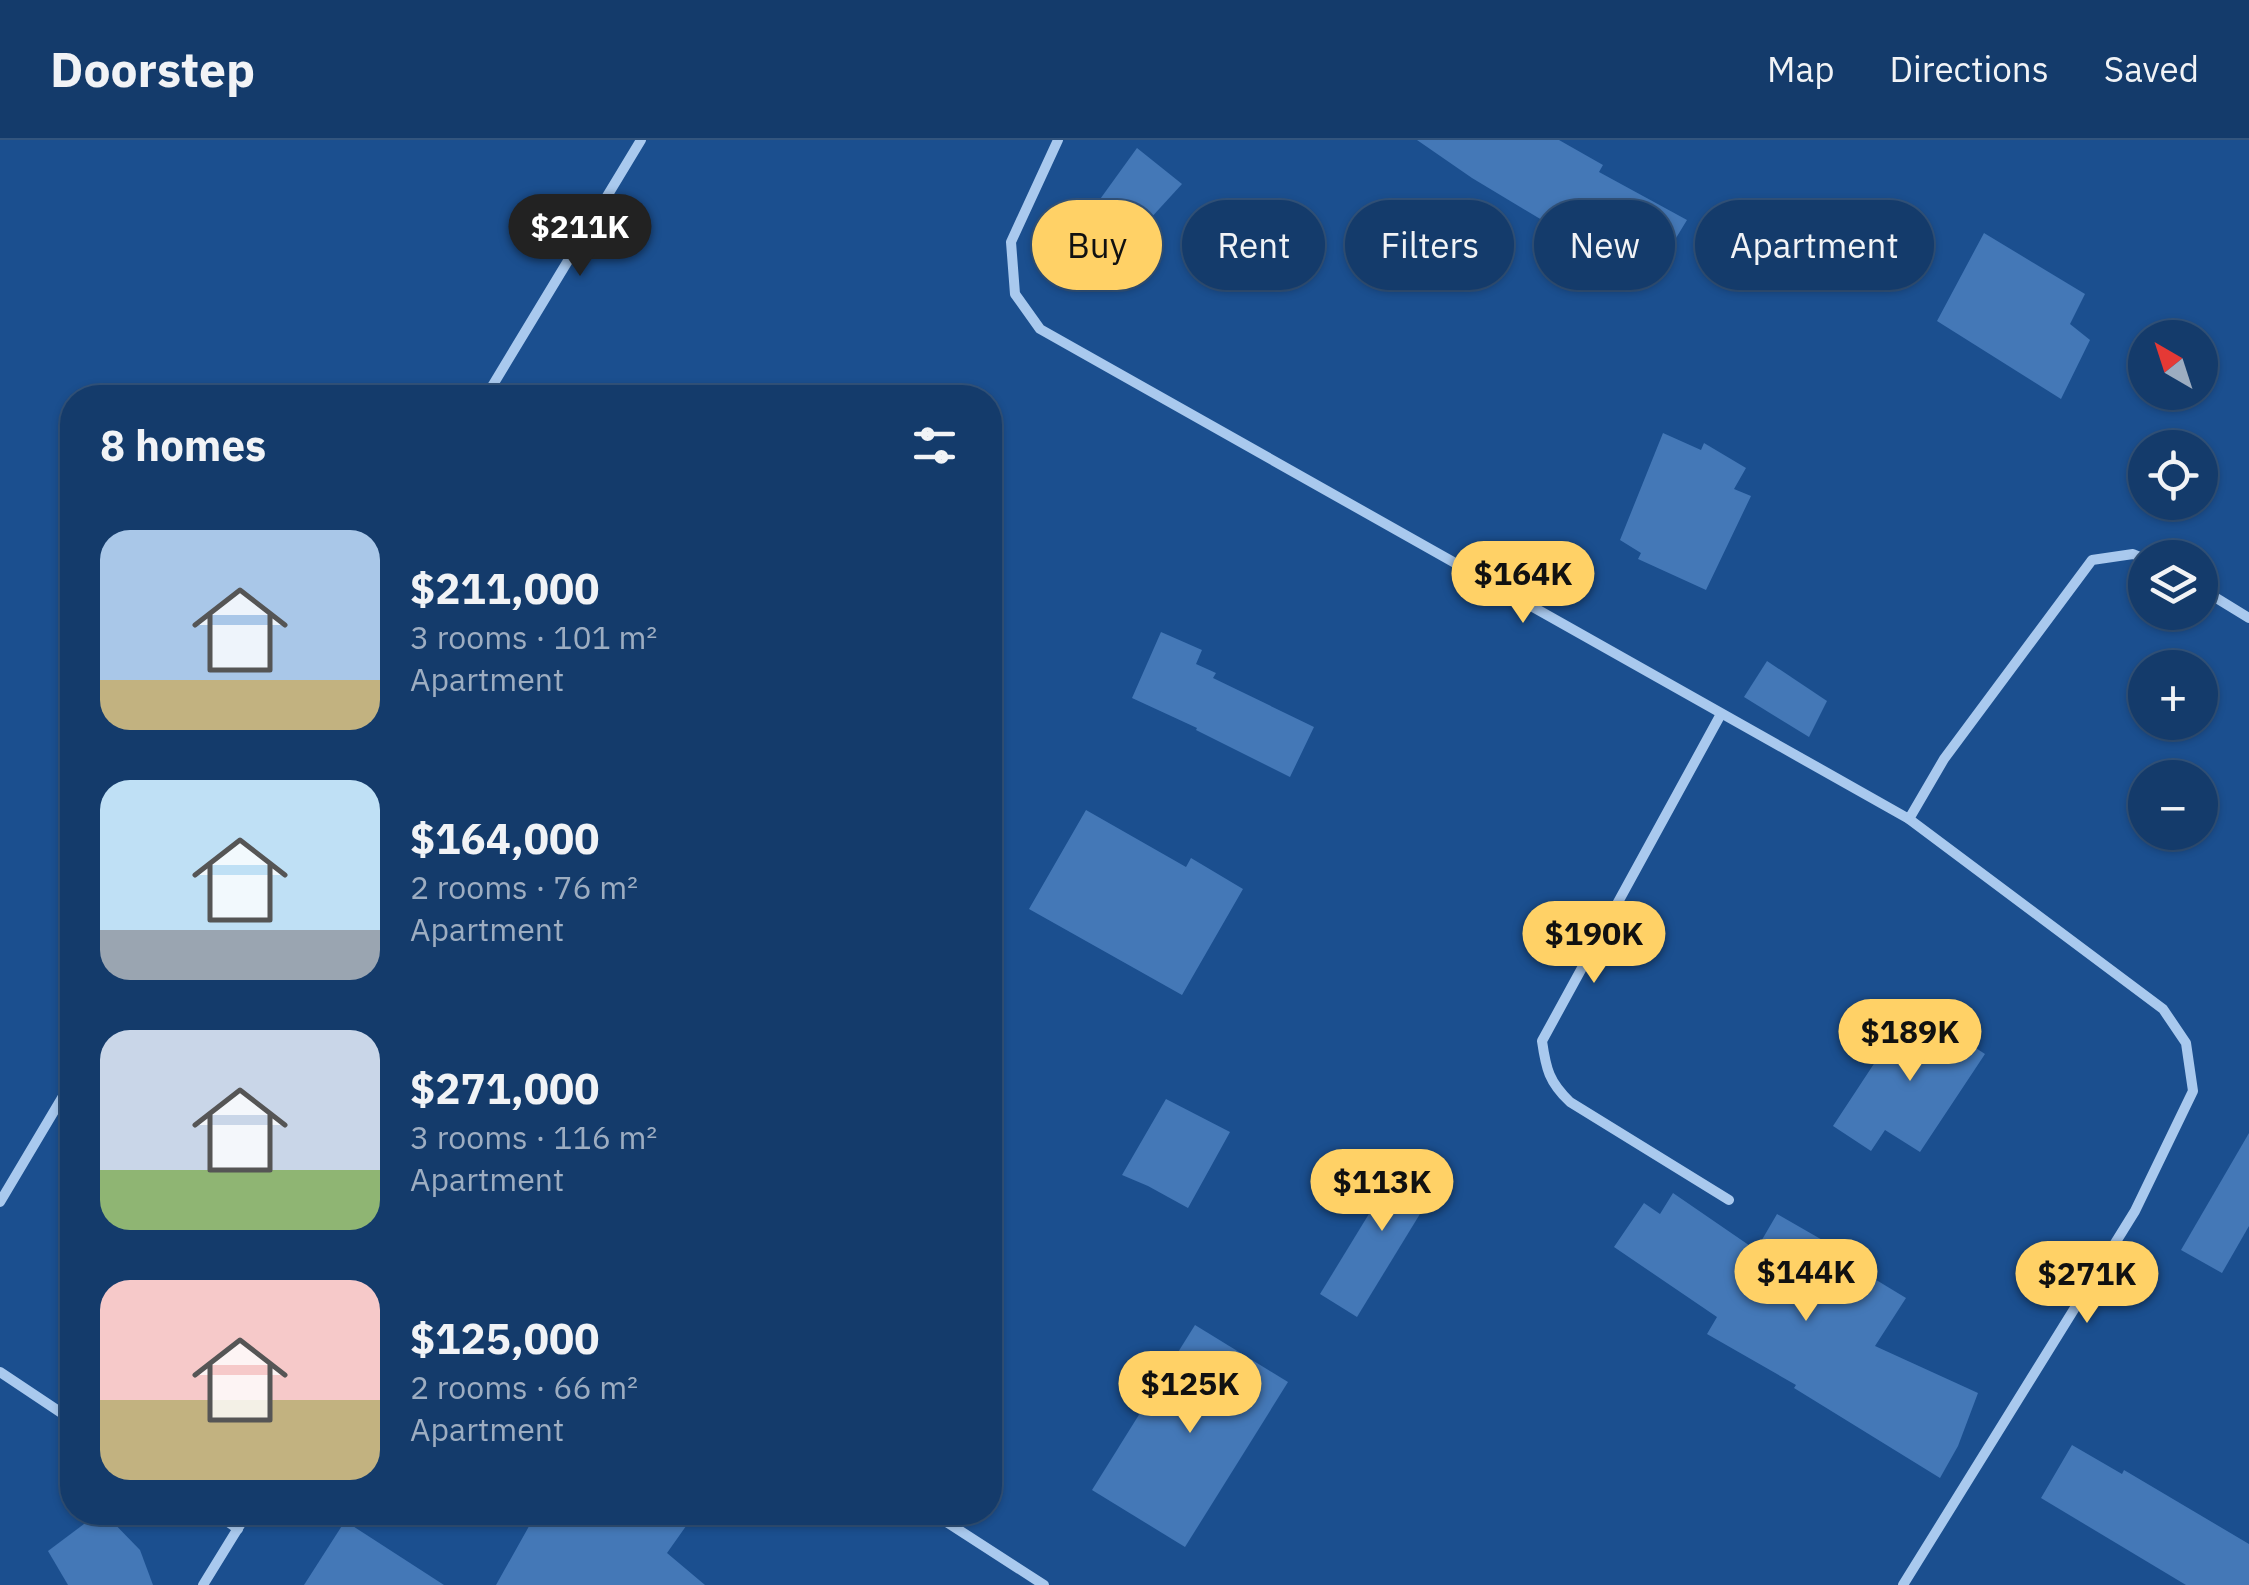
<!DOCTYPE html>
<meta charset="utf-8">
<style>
body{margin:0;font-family:"IBM Plex Sans",sans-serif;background:#1d4271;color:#f1f3f6;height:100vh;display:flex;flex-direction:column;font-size:38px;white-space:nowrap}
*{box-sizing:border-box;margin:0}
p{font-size:32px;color:#9dadc1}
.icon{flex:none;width:55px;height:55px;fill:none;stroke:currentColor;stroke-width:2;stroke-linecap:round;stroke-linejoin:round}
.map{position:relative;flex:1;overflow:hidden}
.sheet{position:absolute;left:60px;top:245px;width:942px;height:1140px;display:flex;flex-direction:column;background:#143b6b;border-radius:40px;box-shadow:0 2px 8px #0004,0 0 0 2px #33557e}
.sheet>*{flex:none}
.top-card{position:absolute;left:1032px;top:60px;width:950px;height:90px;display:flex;gap:20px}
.needle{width:65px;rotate:321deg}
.buttons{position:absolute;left:2128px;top:180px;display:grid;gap:20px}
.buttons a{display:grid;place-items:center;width:90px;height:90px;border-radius:50%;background:#143b6b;box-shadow:0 2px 8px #0004,0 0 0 2px #33557e;font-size:50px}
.price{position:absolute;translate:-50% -85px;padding:0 22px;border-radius:35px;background:#ffd166;color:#111;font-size:32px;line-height:65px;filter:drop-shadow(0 2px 5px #0008)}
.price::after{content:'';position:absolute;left:50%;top:60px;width:30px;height:22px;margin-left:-15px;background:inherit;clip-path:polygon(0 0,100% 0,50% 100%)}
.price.active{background:#222;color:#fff}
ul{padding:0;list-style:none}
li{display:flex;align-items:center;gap:30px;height:250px;padding:0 40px}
li span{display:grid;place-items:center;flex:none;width:280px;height:200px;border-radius:30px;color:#555}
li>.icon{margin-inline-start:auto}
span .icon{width:120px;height:120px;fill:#fffc;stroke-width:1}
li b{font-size:42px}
h2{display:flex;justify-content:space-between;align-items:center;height:120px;padding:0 40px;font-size:42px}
.pill{padding:0 35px;border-radius:45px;background:#143b6b;box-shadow:0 2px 8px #0004,0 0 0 2px #33557e;font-size:35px;line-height:90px}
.pill.active{background:#ffd166;color:#111}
header{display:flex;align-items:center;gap:60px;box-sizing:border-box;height:140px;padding:0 50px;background:#143b6b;border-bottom:2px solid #33557e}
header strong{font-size:48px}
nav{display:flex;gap:55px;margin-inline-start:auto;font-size:35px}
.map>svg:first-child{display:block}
</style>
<header>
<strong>Doorstep</strong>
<nav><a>Map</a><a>Directions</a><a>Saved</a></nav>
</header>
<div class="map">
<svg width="2249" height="1445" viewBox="0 0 2249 1445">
<rect width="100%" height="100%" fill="#1b4f8f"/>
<!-- building -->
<g fill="#4478b7">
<path d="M 1417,0 L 1559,0 L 1603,25 L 1599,32 L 1687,80 L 1651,139 L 1568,83 L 1562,92 L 1472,38 Z"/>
<path d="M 1137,8 L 1182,44 L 1138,92 L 1098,62 Z"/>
<path d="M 1984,93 L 2085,154 L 2070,184 L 2090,200 L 2061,259 L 1937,181 Z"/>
<path d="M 1663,293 L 1701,310 L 1704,303 L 1746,328 L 1734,349 L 1751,356 L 1706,450 L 1638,419 L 1641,413 L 1620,400 Z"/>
<path d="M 1161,492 L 1202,510 L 1196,524 L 1216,533 L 1213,538 L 1314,587 L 1290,637 L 1196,590 L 1197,588 L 1132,558 Z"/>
<path d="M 1767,521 L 1827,561 L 1809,597 L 1744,557 Z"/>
<path d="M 1086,670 L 1186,727 L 1191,718 L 1243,749 L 1182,855 L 1029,769 Z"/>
<path d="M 1912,866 L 1985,914 L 1920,1012 L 1885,990 L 1871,1011 L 1833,986 Z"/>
<path d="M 1166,959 L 1230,992 L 1188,1068 L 1148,1046 L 1122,1035 Z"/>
<path d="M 2249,993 L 2249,1086 L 2222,1133 L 2181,1110 Z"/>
<path d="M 1408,1010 L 1445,1033 L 1357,1177 L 1320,1154 Z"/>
<path d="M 1673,1053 L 1756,1110 L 1777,1074 L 1838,1109 L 1835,1115 L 1906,1158 L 1875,1206 L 1978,1253 L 1958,1306 L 1940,1338 L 1794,1248 L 1796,1245 L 1707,1194 L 1717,1177 L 1614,1107 L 1644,1063 L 1660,1074 Z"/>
<path d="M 1195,1185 L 1288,1242 L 1185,1407 L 1092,1350 Z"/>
<path d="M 2072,1305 L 2122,1334 L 2124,1330 L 2249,1404 L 2249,1445 L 2186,1445 L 2041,1358 Z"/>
<path d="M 100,1372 L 103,1372 L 140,1410 L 153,1445 L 68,1445 L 48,1411 Z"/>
<path d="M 537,1372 L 696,1372 L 667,1413 L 705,1445 L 496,1445 Z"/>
<path d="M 345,1381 L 444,1445 L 304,1445 Z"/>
</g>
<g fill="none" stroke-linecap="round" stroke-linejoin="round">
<!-- minor -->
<g stroke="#a9c9ee" stroke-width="10">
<path d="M 1058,0 L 1011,102 L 1015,154 L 1040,189 L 1909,679 L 1944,619 L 2092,420 L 2133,414 L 2145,419"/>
<path d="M 485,258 L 641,0"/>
<path d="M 2200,448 L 2249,478"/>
<path d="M 1721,574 L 1542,901 C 1546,929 1549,942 1570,962 L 1729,1060"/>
<path d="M 0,1062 L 72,941"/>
<path d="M 0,1232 L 72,1280"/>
<path d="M 214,1372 L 238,1389"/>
<path d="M 931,1372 L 1044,1445"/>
<path d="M 203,1445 L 248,1372"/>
<path d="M 1903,1445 L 2135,1071 L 2193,951 L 2186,903 L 2163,869 L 1909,679"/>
</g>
</g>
</svg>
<div class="buttons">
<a><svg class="needle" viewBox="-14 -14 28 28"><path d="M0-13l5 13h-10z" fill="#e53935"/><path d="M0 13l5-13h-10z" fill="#9dadc1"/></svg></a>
<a><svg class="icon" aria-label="locate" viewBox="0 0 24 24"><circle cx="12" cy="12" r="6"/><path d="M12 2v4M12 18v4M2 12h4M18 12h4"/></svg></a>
<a><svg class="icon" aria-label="layers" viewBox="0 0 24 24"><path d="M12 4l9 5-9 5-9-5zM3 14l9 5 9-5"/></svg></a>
<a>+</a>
<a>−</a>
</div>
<b class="price active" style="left:580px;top:139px">$211K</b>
<b class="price" style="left:1523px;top:486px">$164K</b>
<b class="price" style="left:1594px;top:846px">$190K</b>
<b class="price" style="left:1910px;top:944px">$189K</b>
<b class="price" style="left:1382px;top:1094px">$113K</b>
<b class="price" style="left:1806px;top:1184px">$144K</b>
<b class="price" style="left:2087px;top:1186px">$271K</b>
<b class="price" style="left:1190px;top:1296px">$125K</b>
<div class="top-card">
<a class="pill active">Buy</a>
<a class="pill">Rent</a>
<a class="pill">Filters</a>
<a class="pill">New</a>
<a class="pill">Apartment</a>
</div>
<section class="sheet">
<h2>8 homes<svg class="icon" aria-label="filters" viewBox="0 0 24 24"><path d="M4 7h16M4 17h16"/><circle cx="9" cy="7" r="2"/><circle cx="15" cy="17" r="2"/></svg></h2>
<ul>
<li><span style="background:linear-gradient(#a9c7e8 75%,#c2b280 0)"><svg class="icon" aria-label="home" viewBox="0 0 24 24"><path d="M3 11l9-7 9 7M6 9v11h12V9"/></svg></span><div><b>$211,000</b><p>3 rooms · 101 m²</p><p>Apartment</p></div></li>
<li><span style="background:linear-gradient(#bfe0f5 75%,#9aa5b1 0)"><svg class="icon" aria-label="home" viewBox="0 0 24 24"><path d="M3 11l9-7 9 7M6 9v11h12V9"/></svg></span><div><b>$164,000</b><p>2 rooms · 76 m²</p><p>Apartment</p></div></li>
<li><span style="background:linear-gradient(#c9d6e8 70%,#8fb573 0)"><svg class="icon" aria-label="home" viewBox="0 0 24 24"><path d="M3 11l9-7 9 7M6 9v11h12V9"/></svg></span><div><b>$271,000</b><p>3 rooms · 116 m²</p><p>Apartment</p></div></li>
<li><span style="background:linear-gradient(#f6c9c9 60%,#c2b280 0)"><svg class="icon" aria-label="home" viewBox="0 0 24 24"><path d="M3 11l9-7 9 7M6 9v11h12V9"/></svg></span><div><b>$125,000</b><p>2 rooms · 66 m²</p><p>Apartment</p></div></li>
</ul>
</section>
</div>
